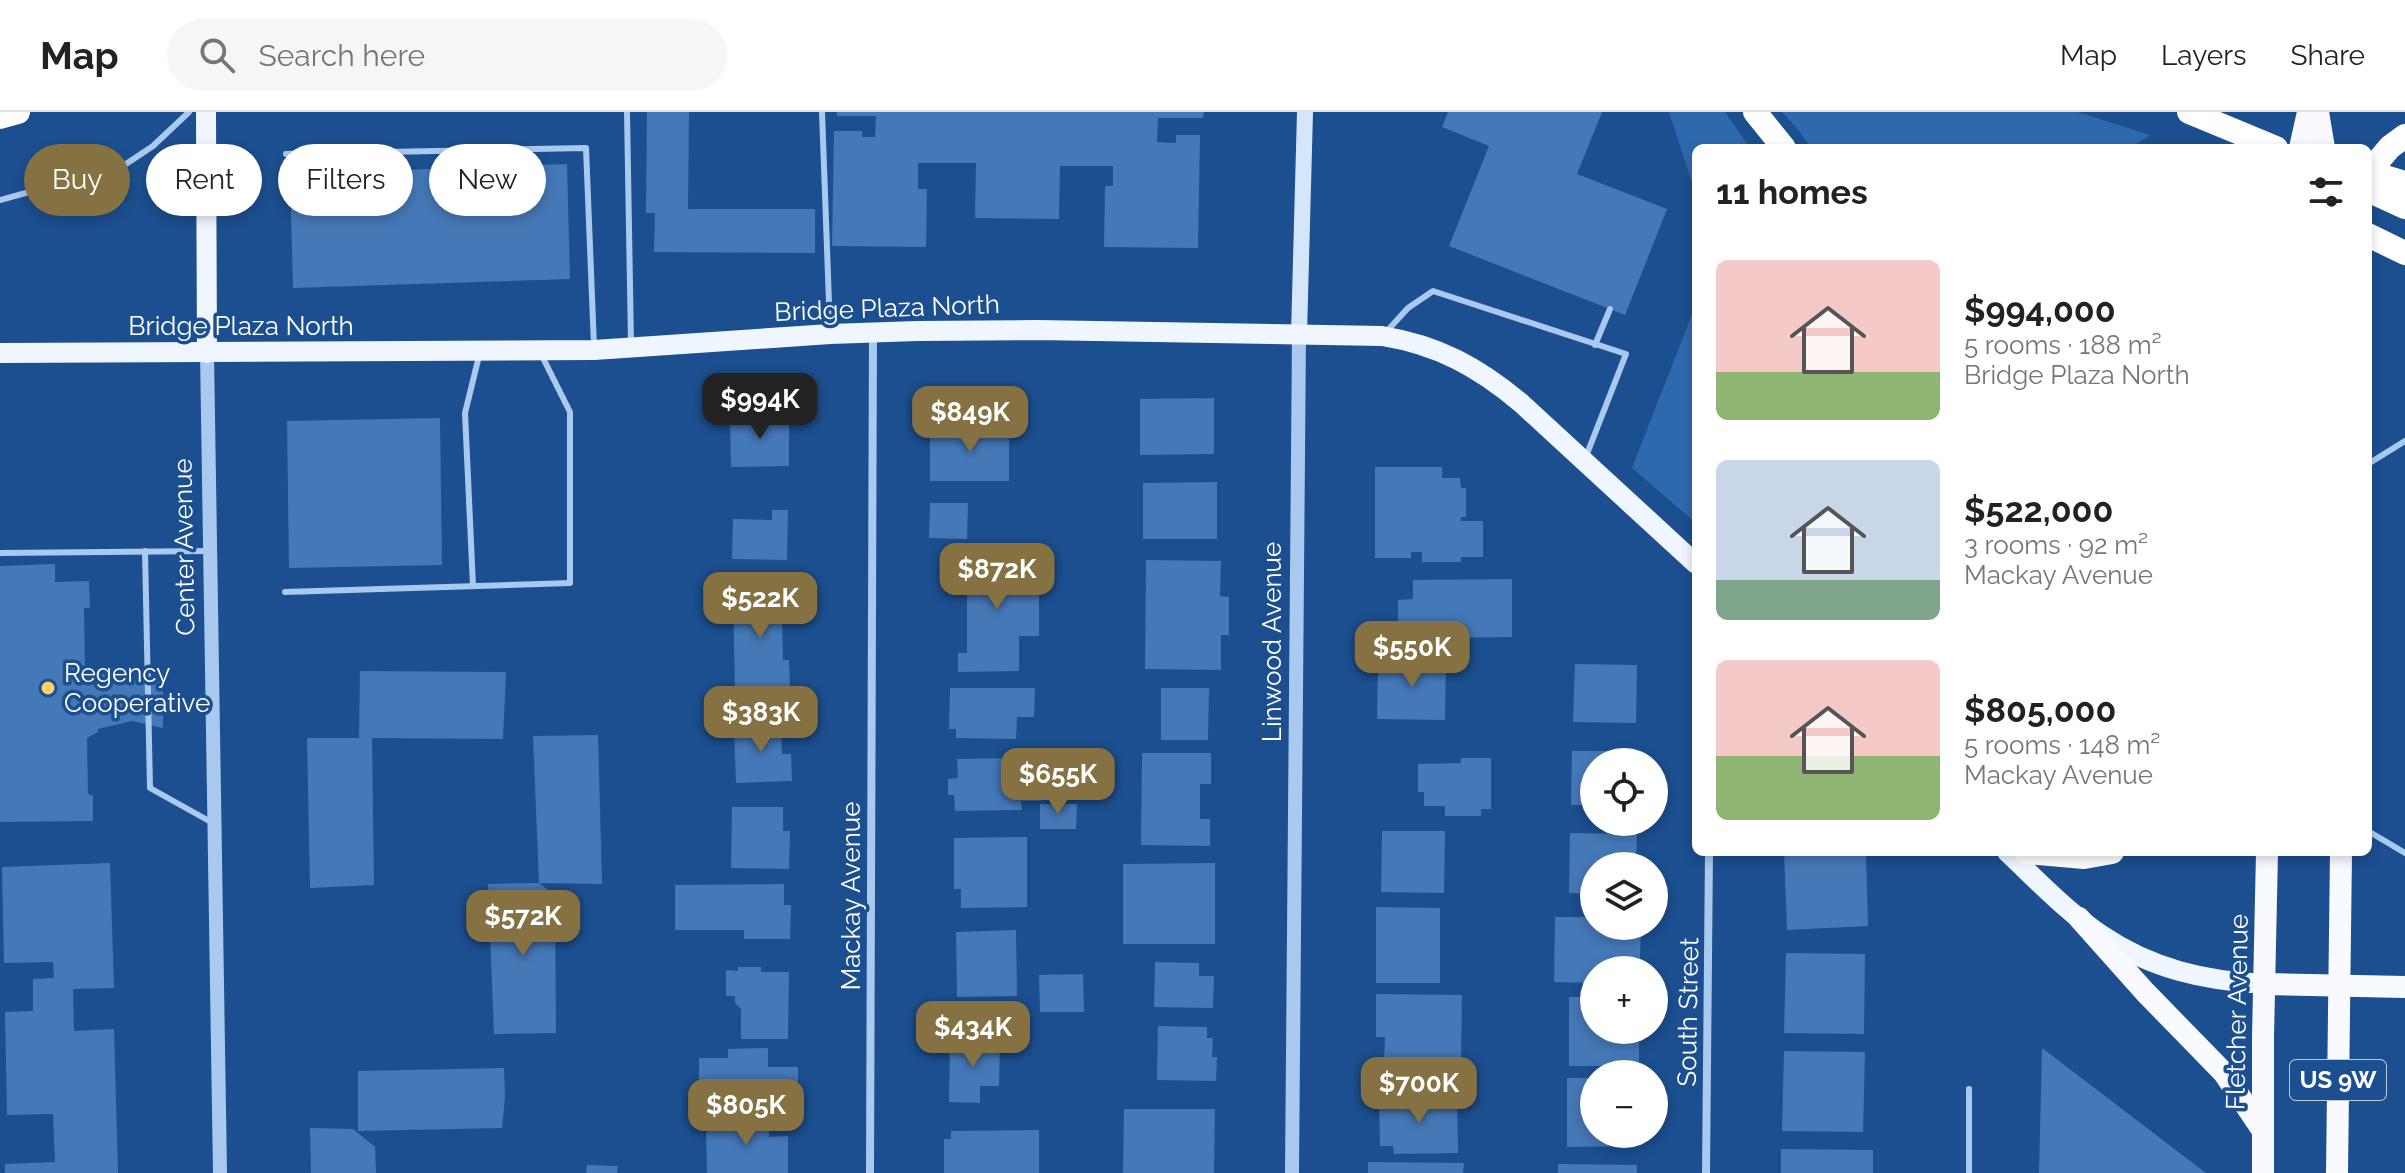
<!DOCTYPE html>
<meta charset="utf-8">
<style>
body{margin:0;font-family:Raleway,sans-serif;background:#f6f6f6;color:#222;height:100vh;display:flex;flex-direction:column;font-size:30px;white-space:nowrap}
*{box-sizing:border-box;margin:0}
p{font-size:26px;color:#767676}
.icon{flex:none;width:44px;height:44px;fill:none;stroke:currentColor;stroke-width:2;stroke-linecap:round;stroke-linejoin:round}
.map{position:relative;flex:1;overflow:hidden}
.sheet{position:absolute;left:1692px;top:32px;width:680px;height:712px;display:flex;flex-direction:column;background:#fff;border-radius:12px;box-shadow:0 4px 12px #0003}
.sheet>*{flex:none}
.guide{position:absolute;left:24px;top:32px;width:760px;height:72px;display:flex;gap:16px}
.controls{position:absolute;left:1580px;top:636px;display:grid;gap:16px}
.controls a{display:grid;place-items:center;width:88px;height:88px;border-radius:50%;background:#fff;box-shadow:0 4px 12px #0003;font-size:40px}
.price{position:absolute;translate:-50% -68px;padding:0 18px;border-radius:16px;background:#857141;color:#fff;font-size:26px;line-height:52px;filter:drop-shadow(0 2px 4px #0008)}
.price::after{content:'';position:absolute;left:50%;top:48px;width:24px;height:18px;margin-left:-12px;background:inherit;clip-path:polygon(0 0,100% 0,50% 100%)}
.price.selected{background:#222;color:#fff}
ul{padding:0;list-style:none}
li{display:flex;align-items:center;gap:24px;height:200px;padding:0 24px}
li span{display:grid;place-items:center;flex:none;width:224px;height:160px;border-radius:12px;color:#555}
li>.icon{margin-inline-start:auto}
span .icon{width:96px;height:96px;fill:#fffc;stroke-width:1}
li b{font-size:34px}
h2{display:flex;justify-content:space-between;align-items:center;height:96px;padding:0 24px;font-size:34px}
.tag{padding:0 28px;border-radius:36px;background:#fff;box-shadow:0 4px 12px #0003;font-size:28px;line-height:72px}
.tag.selected{background:#857141;color:#fff}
header{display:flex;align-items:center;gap:48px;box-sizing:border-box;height:112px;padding:0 40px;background:#fff;border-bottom:2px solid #e0e0e0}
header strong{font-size:38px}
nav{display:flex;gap:44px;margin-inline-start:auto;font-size:28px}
.search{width:560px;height:72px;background:#f6f6f6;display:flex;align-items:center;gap:20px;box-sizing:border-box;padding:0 28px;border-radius:44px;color:#767676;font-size:30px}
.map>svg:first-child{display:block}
</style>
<header>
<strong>Map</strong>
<div class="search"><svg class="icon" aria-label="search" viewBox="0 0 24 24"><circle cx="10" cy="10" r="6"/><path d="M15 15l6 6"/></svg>Search here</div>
<nav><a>Map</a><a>Layers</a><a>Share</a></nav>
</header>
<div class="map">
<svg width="2405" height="1061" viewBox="0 0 2405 1061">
<rect width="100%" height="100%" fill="#1b4f8f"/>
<!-- green -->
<g fill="#2e69ad">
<path d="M 1669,0 L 1725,0 L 1750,36 L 1696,36 L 1696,83 Z"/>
<path d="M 1782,0 L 2078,0 L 2150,23 L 2131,36 L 1811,36 L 1800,20 Z"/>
<path d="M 1696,192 L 1696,411 L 1632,356 Z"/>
</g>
<!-- building -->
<g fill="#4478b7">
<path d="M 647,0 L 689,0 L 688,97 L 815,97 L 815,141 L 654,140 L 655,101 L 646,101 Z"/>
<path d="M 837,0 L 1204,0 L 1203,6 L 1158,6 L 1157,30 L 1176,31 L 1176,23 L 1200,23 L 1198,136 L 1104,135 L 1105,74 L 1113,74 L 1113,54 L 1060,54 L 1059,107 L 975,106 L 976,51 L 918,51 L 918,77 L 927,77 L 926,135 L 832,134 L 834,19 L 862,19 L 862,25 L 875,25 L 876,4 L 837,4 Z"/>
<path d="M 1448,0 L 1602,0 L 1577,62 L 1667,97 L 1625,203 L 1449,134 L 1489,34 L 1442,15 Z"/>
<path d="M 567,52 L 570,167 L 293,176 L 290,62 Z"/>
<path d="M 1214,286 L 1214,342 L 1140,343 L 1140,287 Z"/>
<path d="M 789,303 L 789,354 L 731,355 L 730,304 Z"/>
<path d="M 440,306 L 442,453 L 289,456 L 287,309 Z"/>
<rect x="930" y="316" width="79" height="53"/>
<path d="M 1375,355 L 1442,355 L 1442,366 L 1460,366 L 1461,376 L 1466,376 L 1466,405 L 1461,405 L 1461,409 L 1483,409 L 1483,445 L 1461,445 L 1461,450 L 1422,450 L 1422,440 L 1411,440 L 1411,446 L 1375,446 Z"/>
<path d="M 1217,370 L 1217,427 L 1143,427 L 1143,371 Z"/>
<path d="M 930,391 L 968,391 L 967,427 L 929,426 Z"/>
<path d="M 772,398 L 788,398 L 787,448 L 732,447 L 733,407 L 772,408 Z"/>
<path d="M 957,440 L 1023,440 L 1023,473 L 1039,473 L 1039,524 L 1019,524 L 1019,559 L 958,560 L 958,541 L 967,541 L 967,460 L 957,461 Z"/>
<path d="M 1146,448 L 1221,449 L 1220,484 L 1229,485 L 1229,523 L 1221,523 L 1221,558 L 1145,557 Z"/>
<path d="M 55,452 L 55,470 L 89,469 L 90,496 L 84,496 L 85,557 L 96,556 L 96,560 L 133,569 L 163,560 L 163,616 L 132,609 L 98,617 L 98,620 L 87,626 L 88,682 L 93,684 L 93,709 L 0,710 L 0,454 Z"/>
<path d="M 1512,467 L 1512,525 L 1445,526 L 1445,532 L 1398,533 L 1398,488 L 1413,487 L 1413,468 Z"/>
<path d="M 790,481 L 791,507 L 782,508 L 783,548 L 789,548 L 790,575 L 735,577 L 733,482 Z"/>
<path d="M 1378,546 L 1446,546 L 1445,608 L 1377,607 Z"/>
<path d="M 1575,552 L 1637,553 L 1636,611 L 1573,610 Z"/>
<path d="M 360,559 L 506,560 L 503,627 L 372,626 L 374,773 L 310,776 L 307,626 L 359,626 Z"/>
<path d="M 950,576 L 1035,576 L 1034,605 L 1017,605 L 1016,627 L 956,626 L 956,617 L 949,617 Z"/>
<path d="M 1161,576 L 1209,576 L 1208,628 L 1161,628 Z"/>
<path d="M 781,611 L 782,642 L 791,642 L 792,669 L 736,671 L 734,612 Z"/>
<path d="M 598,623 L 602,772 L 539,771 L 533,624 Z"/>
<path d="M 1572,639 L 1635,639 L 1635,650 L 1594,650 L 1594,693 L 1571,693 Z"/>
<path d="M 1142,641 L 1211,641 L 1211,672 L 1200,672 L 1200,707 L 1210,707 L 1210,734 L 1141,733 Z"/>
<path d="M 1022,646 L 1022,669 L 1042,669 L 1042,689 L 1021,689 L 1022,698 L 955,699 L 954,683 L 948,683 L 948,667 L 958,666 L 957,647 Z"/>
<path d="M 1461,646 L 1491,646 L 1491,697 L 1481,697 L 1481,704 L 1445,704 L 1445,694 L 1424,694 L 1424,680 L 1418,680 L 1418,652 L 1461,651 Z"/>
<path d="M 1040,692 L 1077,692 L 1076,717 L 1040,717 Z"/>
<path d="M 732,695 L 783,695 L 783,719 L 790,719 L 789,757 L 731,756 Z"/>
<path d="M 1382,719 L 1445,719 L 1444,781 L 1381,780 Z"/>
<path d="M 1570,721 L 1637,722 L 1636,754 L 1594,754 L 1594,782 L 1569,781 Z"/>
<path d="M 1027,725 L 1027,795 L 961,796 L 961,777 L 954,777 L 954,726 Z"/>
<path d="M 1784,740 L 1866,740 L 1868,814 L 1787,818 Z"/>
<path d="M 110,751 L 114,876 L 73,877 L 74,919 L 114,917 L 118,1061 L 5,1061 L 5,1052 L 55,1050 L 53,1002 L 7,1003 L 5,900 L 33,899 L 33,867 L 54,866 L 53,850 L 4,851 L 2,755 Z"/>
<path d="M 1215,751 L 1215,832 L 1123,832 L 1123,752 Z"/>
<path d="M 539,771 L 555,783 L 556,921 L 494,922 L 488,772 Z"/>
<path d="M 784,772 L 784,793 L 791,793 L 790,827 L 744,827 L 744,818 L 675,818 L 675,773 Z"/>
<path d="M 1376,795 L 1440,796 L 1440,871 L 1376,871 Z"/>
<path d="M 1555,805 L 1594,805 L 1594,814 L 1641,814 L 1640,848 L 1629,848 L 1629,858 L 1594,858 L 1594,871 L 1554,870 Z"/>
<path d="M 1016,818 L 1017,884 L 957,885 L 956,820 Z"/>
<path d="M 1786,841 L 1865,842 L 1864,922 L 1784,921 Z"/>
<path d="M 1155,850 L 1199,851 L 1199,864 L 1214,864 L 1213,896 L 1154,895 Z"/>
<path d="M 738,855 L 761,855 L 761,860 L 789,860 L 788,927 L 741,927 L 741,897 L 735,891 L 735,884 L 726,884 L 726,858 L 738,859 Z"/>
<path d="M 1083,862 L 1084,900 L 1040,900 L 1039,863 Z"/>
<path d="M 1376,882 L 1462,883 L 1461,949 L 1384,948 L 1385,925 L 1376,925 Z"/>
<path d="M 1569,885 L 1594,885 L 1594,918 L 1639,918 L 1639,954 L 1569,954 Z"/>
<path d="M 1158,914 L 1207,915 L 1207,926 L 1213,926 L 1212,945 L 1217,945 L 1216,969 L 1157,968 Z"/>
<path d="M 950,928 L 1000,929 L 999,974 L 980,974 L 980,991 L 949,990 Z"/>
<path d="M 768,936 L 768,955 L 798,955 L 798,970 L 793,970 L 793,993 L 703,993 L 703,977 L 699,977 L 699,946 L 728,946 L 728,937 Z"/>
<path d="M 2042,936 L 2206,1061 L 2039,1061 Z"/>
<path d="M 1784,939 L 1865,940 L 1863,1020 L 1782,1019 Z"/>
<path d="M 504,956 L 505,985 L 502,1016 L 358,1019 L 358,959 Z"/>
<path d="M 1567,966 L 1594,966 L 1594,1022 L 1637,1022 L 1637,1034 L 1567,1035 Z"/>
<path d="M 1457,985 L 1458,1041 L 1394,1042 L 1393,1034 L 1380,1034 L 1379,986 Z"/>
<path d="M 1124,997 L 1215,997 L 1214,1061 L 1123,1061 Z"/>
<path d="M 727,1004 L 769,1004 L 769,1025 L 788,1024 L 788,1061 L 707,1061 L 706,1014 L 727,1014 Z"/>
<path d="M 310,1016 L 353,1017 L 375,1035 L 376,1061 L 311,1061 Z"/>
<path d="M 1039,1018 L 1039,1061 L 944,1061 L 944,1027 L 951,1027 L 951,1019 Z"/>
<path d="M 1781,1037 L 1873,1038 L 1873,1061 L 1781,1061 Z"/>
<path d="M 1368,1050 L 1464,1051 L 1463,1061 L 1368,1061 Z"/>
<path d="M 1558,1052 L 1637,1053 L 1637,1061 L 1558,1061 Z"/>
<path d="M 587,1053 L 618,1054 L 617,1061 L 586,1061 Z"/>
</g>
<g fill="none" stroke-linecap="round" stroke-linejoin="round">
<!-- service -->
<g stroke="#a9c9ee" stroke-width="6">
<path d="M 627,0 L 631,232"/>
<path d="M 822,0 L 830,218"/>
<path d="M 286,42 L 586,36 L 594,234"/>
<path d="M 0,88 L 123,54 L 153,34 L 189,0"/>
<path d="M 1387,219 L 1408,196 L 1433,179 L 1626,242 L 1585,347"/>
<path d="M 1595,233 L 1610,197"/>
<path d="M 2368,352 L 2405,329"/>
<path d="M 145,439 L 150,676 L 211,710"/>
<path d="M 0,441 L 210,439"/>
<path d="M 473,474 L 465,301 L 479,244"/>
<path d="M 285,480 L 570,471 L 570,300 L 541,242"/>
<path d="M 2368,719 L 2405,741"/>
<path d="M 1969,977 L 1969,1061"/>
</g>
<!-- minor -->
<g stroke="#a9c9ee" stroke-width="8">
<path d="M 870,1061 L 873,221"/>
<path d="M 1706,1061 L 1709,740"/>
</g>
<!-- tertiary -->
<g stroke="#a9c9ee" stroke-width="14">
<path d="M 207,241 L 220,1061"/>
<path d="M 1292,1061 L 1299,222"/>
</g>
<!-- secondary -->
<path stroke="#d6e6fa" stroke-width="16" d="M 1299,222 L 1305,0"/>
<!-- primary -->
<g stroke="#f0f6ff" stroke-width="20">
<path d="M 206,0 L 207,241"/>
<path d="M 0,241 L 594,238 L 830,222 L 917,219 L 1037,218 L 1382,224 C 1438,233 1478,255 1521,291 L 1696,452"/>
<path d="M 2007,740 C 2037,768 2066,799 2100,822 C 2151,857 2205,869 2265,872"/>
</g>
<!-- trunk -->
<g stroke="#f8faff" stroke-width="22">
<path d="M 2318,0 L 2324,36"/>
<path d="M 2300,36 L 2308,0"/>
<path d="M 2079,806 L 2145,880 L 2224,961 L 2261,1016"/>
<path d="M 2265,872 L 2405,875"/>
<path d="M 2263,1061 L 2263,925 L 2267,740"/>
<path d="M 2337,1061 L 2341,740"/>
</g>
<!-- motorway -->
<g stroke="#fff" stroke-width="24">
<path d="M 1755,0 L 1784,36"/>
<path d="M 2189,0 L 2276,36"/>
<path d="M 0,5 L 18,0"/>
<path d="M 2368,60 L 2405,71"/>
<path d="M 2368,78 L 2405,95"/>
<path d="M 2368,123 L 2405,141"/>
<path d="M 2026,740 L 2084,745 L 2112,740"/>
</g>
<!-- motorway-bridge -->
<path stroke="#fff" stroke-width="24" d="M 2368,61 L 2390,35 L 2405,24"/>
</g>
<!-- markers -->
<circle fill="#ffd166" stroke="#1b4f8f" stroke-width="3" cx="48" cy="576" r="8"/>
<g text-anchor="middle" stroke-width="7" stroke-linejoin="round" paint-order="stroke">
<!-- shield labels -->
<rect fill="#1b4f8f" stroke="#bbcadd" stroke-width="2" x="2290" y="948" width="96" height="40" rx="6"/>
<g font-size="24" font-weight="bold" fill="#fff">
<text x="2338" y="976">US 9W</text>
</g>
<!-- street labels -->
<g font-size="26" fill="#fff" stroke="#1b4f8f">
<text transform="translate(887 196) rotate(-2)" y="9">Bridge Plaza North</text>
<text x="241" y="223">Bridge Plaza North</text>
<text transform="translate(184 435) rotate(-91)" y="9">Center Avenue</text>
<text transform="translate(1272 530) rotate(-90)" y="9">Linwood Avenue</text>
<text transform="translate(851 784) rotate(-90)" y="9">Mackay Avenue</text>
<text transform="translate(1688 900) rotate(-89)" y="9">South Street</text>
<text transform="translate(2237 900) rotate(-89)" y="9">Fletcher Avenue</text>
</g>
<!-- poi labels -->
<g font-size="26" fill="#fff" stroke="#1b4f8f" text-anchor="start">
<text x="64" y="570">Regency<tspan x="64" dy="30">Cooperative</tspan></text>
</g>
</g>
</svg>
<div class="controls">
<a><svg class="icon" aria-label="locate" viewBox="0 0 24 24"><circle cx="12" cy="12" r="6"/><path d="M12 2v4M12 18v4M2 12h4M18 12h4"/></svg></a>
<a><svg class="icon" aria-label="layers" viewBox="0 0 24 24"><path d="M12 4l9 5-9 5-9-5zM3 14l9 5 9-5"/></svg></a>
<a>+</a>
<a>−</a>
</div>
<b class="price selected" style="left:760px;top:329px">$994K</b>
<b class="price" style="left:970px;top:342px">$849K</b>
<b class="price" style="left:997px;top:499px">$872K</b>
<b class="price" style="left:760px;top:528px">$522K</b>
<b class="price" style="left:1412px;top:577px">$550K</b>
<b class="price" style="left:761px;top:642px">$383K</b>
<b class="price" style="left:1058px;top:704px">$655K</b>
<b class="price" style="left:523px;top:846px">$572K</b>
<b class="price" style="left:973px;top:957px">$434K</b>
<b class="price" style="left:1419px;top:1013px">$700K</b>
<b class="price" style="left:746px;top:1035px">$805K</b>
<div class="guide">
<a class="tag selected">Buy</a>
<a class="tag">Rent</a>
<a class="tag">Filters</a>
<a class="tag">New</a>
</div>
<section class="sheet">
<h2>11 homes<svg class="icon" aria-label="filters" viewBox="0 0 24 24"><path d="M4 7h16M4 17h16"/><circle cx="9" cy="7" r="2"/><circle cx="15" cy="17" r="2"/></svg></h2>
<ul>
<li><span style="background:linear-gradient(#f6c9c9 70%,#8fb573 0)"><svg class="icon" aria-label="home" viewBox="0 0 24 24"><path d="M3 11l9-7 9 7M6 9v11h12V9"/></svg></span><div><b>$994,000</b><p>5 rooms · 188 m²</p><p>Bridge Plaza North</p></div></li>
<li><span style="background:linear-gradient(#c9d6e8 75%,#7fa58c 0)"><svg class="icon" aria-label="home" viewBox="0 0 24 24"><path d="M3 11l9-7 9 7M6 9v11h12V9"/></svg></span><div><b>$522,000</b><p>3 rooms · 92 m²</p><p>Mackay Avenue</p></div></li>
<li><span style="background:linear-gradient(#f6c9c9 60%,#8fb573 0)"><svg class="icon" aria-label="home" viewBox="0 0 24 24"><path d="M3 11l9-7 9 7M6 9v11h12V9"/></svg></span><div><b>$805,000</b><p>5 rooms · 148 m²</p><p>Mackay Avenue</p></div></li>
</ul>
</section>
</div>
